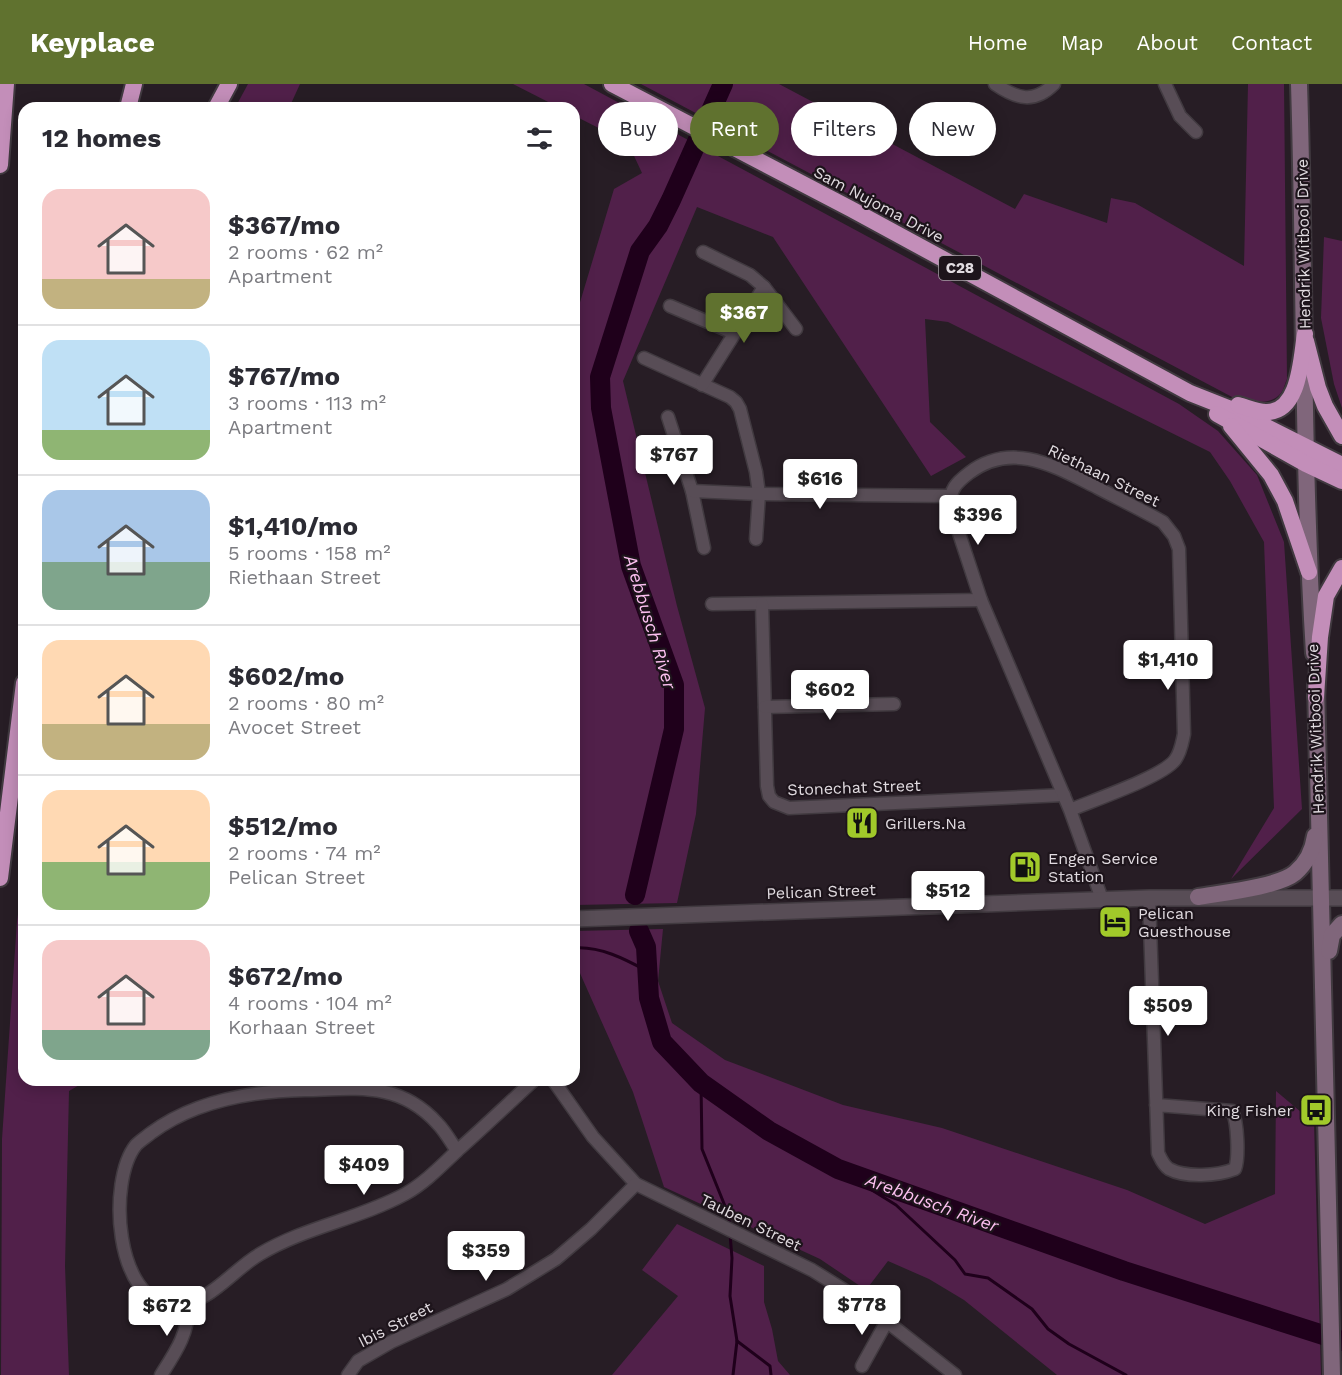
<!DOCTYPE html>
<meta charset="utf-8">
<style>
body{margin:0;font-family:"Work Sans",sans-serif;background:#f7f7f7;color:#2b2b33;height:100vh;display:flex;flex-direction:column;font-size:22px;white-space:nowrap}
*{box-sizing:border-box;margin:0}
p{font-size:20px;color:#7c7c81}
.icon{flex:none;width:33px;height:33px;fill:none;stroke:currentColor;stroke-width:2;stroke-linecap:round;stroke-linejoin:round}
.map{position:relative;flex:1;overflow:hidden}
.details{position:absolute;left:18px;top:18px;width:562px;height:984px;display:flex;flex-direction:column;background:#fff;border-radius:18px;box-shadow:0 3px 15px #0003}
.details>*{flex:none}
.guide{position:absolute;left:598px;top:18px;width:570px;height:54px;display:flex;gap:12px}
.price{position:absolute;translate:-50% -51px;padding:0 14px;border-radius:6px;background:#fff;color:#222;font-size:20px;line-height:39px;filter:drop-shadow(0 2px 3px #0008)}
.price::after{content:'';position:absolute;left:50%;top:36px;width:18px;height:14px;margin-left:-9px;background:inherit;clip-path:polygon(0 0,100% 0,50% 100%)}
.price.selected{background:#60722f;color:#fff}
ul{padding:0;list-style:none}
li{display:flex;align-items:center;gap:18px;height:150px;padding:0 24px}
li+li{border-top:2px solid #e1e1e2}
li span{display:grid;place-items:center;flex:none;width:168px;height:120px;border-radius:18px;color:#555}
li>.icon{margin-inline-start:auto}
span .icon{width:72px;height:72px;fill:#fffc;stroke-width:1}
li b{font-size:26px}
h2{display:flex;justify-content:space-between;align-items:center;height:72px;padding:0 24px;font-size:26px}
.tag{padding:0 21px;border-radius:27px;background:#fff;box-shadow:0 3px 15px #0003;font-size:21px;line-height:54px}
.tag.selected{background:#60722f;color:#fff}
header{display:flex;align-items:center;gap:36px;box-sizing:border-box;height:84px;padding:0 30px;background:#60722f;color:#fff}
header strong{font-size:28px}
nav{display:flex;gap:33px;margin-inline-start:auto;font-size:21px}
.map>svg:first-child{display:block}
</style>
<header>
<strong>Keyplace</strong>
<nav><a>Home</a><a>Map</a><a>About</a><a>Contact</a></nav>
</header>
<div class="map">
<svg width="1342" height="1291" viewBox="0 0 1342 1291">
<rect width="100%" height="100%" fill="#271d25"/>
<!-- green -->
<g fill="#51204a">
<path d="M 248,0 L 300,0 L 289,24 L 235,24 Z"/>
<path d="M 513,0 L 584,0 L 1179,320 L 1218,347 L 1257,391 L 1284,458 L 1302,725 L 1231,795 L 1274,724 L 1264,458 L 1230,397 L 1210,368 L 948,238 L 925,235 L 930,338 L 966,373 L 931,392 L 773,153 L 697,123 L 623,297 L 677,522 L 705,624 L 696,730 L 677,819 L 575,821 L 574,579 L 576,578 L 574,540 L 576,332 L 575,235 L 614,105 L 642,89 L 628,59 L 575,32 L 574,24 L 560,24 Z"/>
<path d="M 641,0 L 779,0 L 1015,125 L 1024,110 L 1107,139 L 1111,114 L 1135,119 L 1244,182 L 1248,0 L 1284,0 L 1287,295 C 1285,299 1284,305 1281,309 C 1270,323 1248,317 1234,314 Z"/>
<path d="M 1324,153 L 1342,157 L 1342,324 L 1334,300 L 1321,234 Z"/>
<path d="M 24,789 L 24,996 L 88,996 L 69,1007 L 65,1182 L 69,1291 L 1,1291 L 2,1055 L 17,837 Z"/>
<path d="M 663,845 L 658,897 L 672,939 L 725,976 L 843,1021 L 942,1044 L 1127,1106 L 1205,1140 L 1275,1110 L 1276,1007 L 1314,1039 L 1321,1291 L 1057,1291 L 964,1216 L 929,1195 L 888,1177 L 866,1206 L 820,1175 L 664,1103 L 633,1008 L 575,878 L 575,847 Z"/>
<path d="M 677,1140 L 764,1182 L 764,1218 L 772,1245 L 778,1277 L 790,1291 L 612,1291 L 678,1212 L 642,1186 Z"/>
</g>
<g fill="none" stroke-linecap="round" stroke-linejoin="round">
<!-- stream -->
<g stroke="#1f001b" stroke-width="3">
<path d="M 574,864 C 600,862 625,875 647,887"/>
<path d="M 701,999 L 702,1065 L 729,1132 L 729,1140"/>
<path d="M 838,1085 L 896,1121 L 955,1176 L 965,1190 L 988,1194 L 1032,1225 L 1048,1245 L 1069,1260 L 1126,1291"/>
<path d="M 730,1150 L 732,1174 L 730,1212 L 737,1257 L 733,1291"/>
<path d="M 737,1257 L 770,1282 L 771,1291"/>
</g>
<!-- river -->
<g stroke="#1f001b" stroke-width="20">
<path d="M 635,811 L 674,645 L 674,601 L 631,482 L 601,324 L 600,293 L 640,167 L 658,142 L 671,116 L 723,0"/>
<path d="M 639,847 L 646,863 L 649,914 L 662,958 L 701,999 L 769,1047 L 838,1085 L 1124,1187 L 1342,1257"/>
</g>
<!-- minor casing -->
<g stroke="#413a40" stroke-width="15">
<g id="minor">
<path d="M 995,0 C 1017,15 1034,20 1054,0"/>
<path d="M 1165,0 L 1180,32 L 1196,48"/>
<path d="M 703,168 L 750,191 L 764,203 L 796,245"/>
<path d="M 670,222 L 734,249"/>
<path d="M 644,274 L 730,313 L 736,318 L 740,325 L 756,388 L 759,410 L 756,455"/>
<path d="M 702,301 L 764,203"/>
<path d="M 668,333 L 692,407 L 704,464"/>
<path d="M 692,407 L 759,410 L 950,412"/>
<path d="M 712,520 L 981,516"/>
<path d="M 762,520 L 767,702 L 769,712 L 774,718 L 789,724 L 1064,711"/>
<path d="M 765,623 L 894,620"/>
<path d="M 1070,726 C 1094,716 1162,693 1175,676 C 1181,668 1182,659 1184,650 L 1179,465 L 1174,452 L 1163,438 C 1142,426 1119,415 1098,404 C 1056,383 1013,356 969,389 C 956,399 950,405 950,422 L 981,516 L 1070,726 L 1102,815"/>
<path d="M 1149,814 L 1158,1069 C 1161,1075 1163,1081 1169,1085 C 1186,1094 1217,1092 1235,1085 C 1239,1074 1238,1038 1232,1027 L 1156,1021"/>
<path d="M 553,996 L 593,1053 L 636,1100 L 812,1186 L 857,1214 L 955,1291"/>
<path d="M 457,1067 C 451,1058 445,1047 437,1039 C 399,997 356,1005 305,1006 C 252,1007 194,1017 151,1049 C 146,1053 140,1057 136,1061 C 107,1097 115,1219 173,1221 C 208,1222 232,1186 260,1170 C 305,1143 359,1135 405,1110 C 425,1099 442,1081 458,1066 C 484,1043 509,1019 534,996"/>
<path d="M 862,1282 L 887,1237"/>
<path d="M 161,1291 C 177,1266 188,1250 189,1220"/>
<path d="M 348,1291 L 358,1277 L 391,1258 L 507,1205 L 556,1175 L 591,1145 L 636,1100"/>
</g>
</g>
<!-- tertiary casing -->
<g stroke="#413a40" stroke-width="18">
<path id="tertiary" d="M 574,835 L 1149,814 L 1342,814"/>
</g>
<!-- secondary casing -->
<g stroke="#413a40" stroke-width="20">
<g id="secondary">
<path d="M 1299,0 C 1305,190 1302,379 1314,569"/>
<path d="M 1316,601 L 1332,1291"/>
<path d="M 1198,813 C 1221,809 1278,803 1295,789 C 1306,780 1313,766 1315,752"/>
<path d="M 1329,867 L 1332,851 L 1342,840"/>
</g>
</g>
<!-- trunk casing -->
<g stroke="#413a40" stroke-width="20">
<g id="trunk">
<path d="M 612,0 L 851,125 L 1190,309 L 1233,326 L 1342,381"/>
<path d="M 128,24 L 134,0"/>
<path d="M 216,24 L 229,0"/>
<path d="M 0,81 L 6,0"/>
<path d="M 1306,257 L 1318,304 L 1325,322 L 1342,352"/>
<path d="M 1238,321 C 1246,323 1257,328 1266,328 C 1300,329 1301,273 1305,250"/>
<path d="M 1217,330 L 1306,380 L 1342,397"/>
<path d="M 1231,342 L 1271,391 L 1285,417 L 1309,488"/>
<path d="M 1316,613 L 1320,553 L 1326,512 L 1342,484"/>
<path d="M 0,794 L 24,599"/>
</g>
</g>
<!-- minor -->
<use href="#minor" stroke="#584d56" stroke-width="12"/>
<!-- tertiary -->
<use href="#tertiary" stroke="#584d56" stroke-width="15"/>
<!-- secondary -->
<use href="#secondary" stroke="#80667b" stroke-width="16"/>
<!-- trunk -->
<use href="#trunk" stroke="#c38eb9" stroke-width="16"/>
</g>
<!-- icons -->
<defs>
<g id="restaurant-square" transform="scale(1.725)"><rect x="-9" y="-9" width="18" height="18" rx="4" fill="#a1c92a" stroke="#1d141b"/><path d="M-5-6h1v4h1v-4h1v4h1v-4h1v5L-1.5 .5V6h-2V.5L-5-1ZM5-6V6H3V1.5H1.5Q1.5-4 5-6Z" fill="#111"/></g>
<g id="fuel-square" transform="scale(1.725)"><rect x="-9" y="-9" width="18" height="18" rx="4" fill="#a1c92a" stroke="#1d141b"/><path d="M-5.5-6h7V0h2V4h1.3V-2.5L3-4.5l.8-.8L6-3V5H2.5V1h-1V6h-7ZM-4.2-4.7v3.2H.2V-4.7Z" fill="#111"/></g>
<g id="hotel-square" transform="scale(1.725)"><rect x="-9" y="-9" width="18" height="18" rx="4" fill="#a1c92a" stroke="#1d141b"/><path d="M-6-4.5h1.5V1H6V5H4.5V3h-9V5H-6ZM-4 0a1.8 1.8 0 1 1 3.6 0ZM.5 0V-2.5h3Q6-2.5 6 0Z" fill="#111"/></g>
<g id="bus-square" transform="scale(1.725)"><rect x="-9" y="-9" width="18" height="18" rx="4" fill="#a1c92a" stroke="#1d141b"/><path d="M-5-6H5V4H4V6H2V4H-2V6H-4V4H-5ZM-3.5-4V0h7V-4ZM-3.5 1.2v1.5H-2V1.2ZM2 1.2v1.5H3.5V1.2Z" fill="#111"/></g>
</defs>
<g fill-rule="evenodd">
<use href="#restaurant-square" x="862" y="739"/>
<use href="#fuel-square" x="1025" y="783"/>
<use href="#hotel-square" x="1115" y="838"/>
<use href="#bus-square" x="1316" y="1026"/>
</g>
<g text-anchor="middle" stroke-width="4.5" stroke-linejoin="round" paint-order="stroke">
<!-- shield labels -->
<rect fill="#1d141b" stroke="#a69fa5" stroke-width="1.5" x="939" y="172" width="42" height="24" rx="4.5"/>
<g font-size="15" font-weight="bold" fill="#e1dbe0">
<text x="960" y="189">C28</text>
</g>
<!-- street labels -->
<g font-size="16" fill="#e1dbe0" stroke="#1d141b">
<text transform="translate(879 120) rotate(28)" y="6">Sam Nujoma Drive</text>
<text transform="translate(1303 160) rotate(-91)" y="6">Hendrik Witbooi Drive</text>
<text transform="translate(1104 391) rotate(26)" y="6">Riethaan Street</text>
<text transform="translate(1315 645) rotate(-92)" y="6">Hendrik Witbooi Drive</text>
<text transform="translate(854 703) rotate(-2)" y="6">Stonechat Street</text>
<text transform="translate(821 807) rotate(-2)" y="6">Pelican Street</text>
<text transform="translate(751 1138) rotate(26)" y="6">Tauben Street</text>
<text transform="translate(395 1240) rotate(-27)" y="6">Ibis Street</text>
</g>
<!-- poi labels -->
<g font-size="16" fill="#e1dbe0" stroke="#1d141b" text-anchor="start">
<text x="885" y="745">Grillers.Na</text>
<text x="1048" y="780">Engen Service<tspan x="1048" dy="18">Station</tspan></text>
<text x="1138" y="835">Pelican<tspan x="1138" dy="18">Guesthouse</tspan></text>
<text x="1293" y="1032" text-anchor="end">King Fisher</text>
</g>
<!-- water labels -->
<g font-size="18" font-style="italic" fill="#fbbfef" stroke="#1d141b">
<text transform="translate(650 538) rotate(73)" y="6">Arebbusch River</text>
<text transform="translate(932 1119) rotate(20)" y="6">Arebbusch River</text>
</g>
</g>
</svg>
<b class="price selected" style="left:744px;top:260px">$367</b>
<b class="price" style="left:674px;top:402px">$767</b>
<b class="price" style="left:820px;top:426px">$616</b>
<b class="price" style="left:978px;top:462px">$396</b>
<b class="price" style="left:1168px;top:607px">$1,410</b>
<b class="price" style="left:830px;top:637px">$602</b>
<b class="price" style="left:948px;top:838px">$512</b>
<b class="price" style="left:1168px;top:953px">$509</b>
<b class="price" style="left:364px;top:1112px">$409</b>
<b class="price" style="left:486px;top:1198px">$359</b>
<b class="price" style="left:862px;top:1252px">$778</b>
<b class="price" style="left:167px;top:1253px">$672</b>
<div class="guide">
<a class="tag">Buy</a>
<a class="tag selected">Rent</a>
<a class="tag">Filters</a>
<a class="tag">New</a>
</div>
<section class="details">
<h2>12 homes<svg class="icon" aria-label="filters" viewBox="0 0 24 24"><path d="M4 7h16M4 17h16"/><circle cx="9" cy="7" r="2"/><circle cx="15" cy="17" r="2"/></svg></h2>
<ul>
<li><span style="background:linear-gradient(#f6c9c9 75%,#c2b280 0)"><svg class="icon" aria-label="home" viewBox="0 0 24 24"><path d="M3 11l9-7 9 7M6 9v11h12V9"/></svg></span><div><b>$367/mo</b><p>2 rooms · 62 m²</p><p>Apartment</p></div></li>
<li><span style="background:linear-gradient(#bfe0f5 75%,#8fb573 0)"><svg class="icon" aria-label="home" viewBox="0 0 24 24"><path d="M3 11l9-7 9 7M6 9v11h12V9"/></svg></span><div><b>$767/mo</b><p>3 rooms · 113 m²</p><p>Apartment</p></div></li>
<li><span style="background:linear-gradient(#a9c7e8 60%,#7fa58c 0)"><svg class="icon" aria-label="home" viewBox="0 0 24 24"><path d="M3 11l9-7 9 7M6 9v11h12V9"/></svg></span><div><b>$1,410/mo</b><p>5 rooms · 158 m²</p><p>Riethaan Street</p></div></li>
<li><span style="background:linear-gradient(#ffd9b3 70%,#c2b280 0)"><svg class="icon" aria-label="home" viewBox="0 0 24 24"><path d="M3 11l9-7 9 7M6 9v11h12V9"/></svg></span><div><b>$602/mo</b><p>2 rooms · 80 m²</p><p>Avocet Street</p></div></li>
<li><span style="background:linear-gradient(#ffd9b3 60%,#8fb573 0)"><svg class="icon" aria-label="home" viewBox="0 0 24 24"><path d="M3 11l9-7 9 7M6 9v11h12V9"/></svg></span><div><b>$512/mo</b><p>2 rooms · 74 m²</p><p>Pelican Street</p></div></li>
<li><span style="background:linear-gradient(#f6c9c9 75%,#7fa58c 0)"><svg class="icon" aria-label="home" viewBox="0 0 24 24"><path d="M3 11l9-7 9 7M6 9v11h12V9"/></svg></span><div><b>$672/mo</b><p>4 rooms · 104 m²</p><p>Korhaan Street</p></div></li>
</ul>
</section>
</div>
